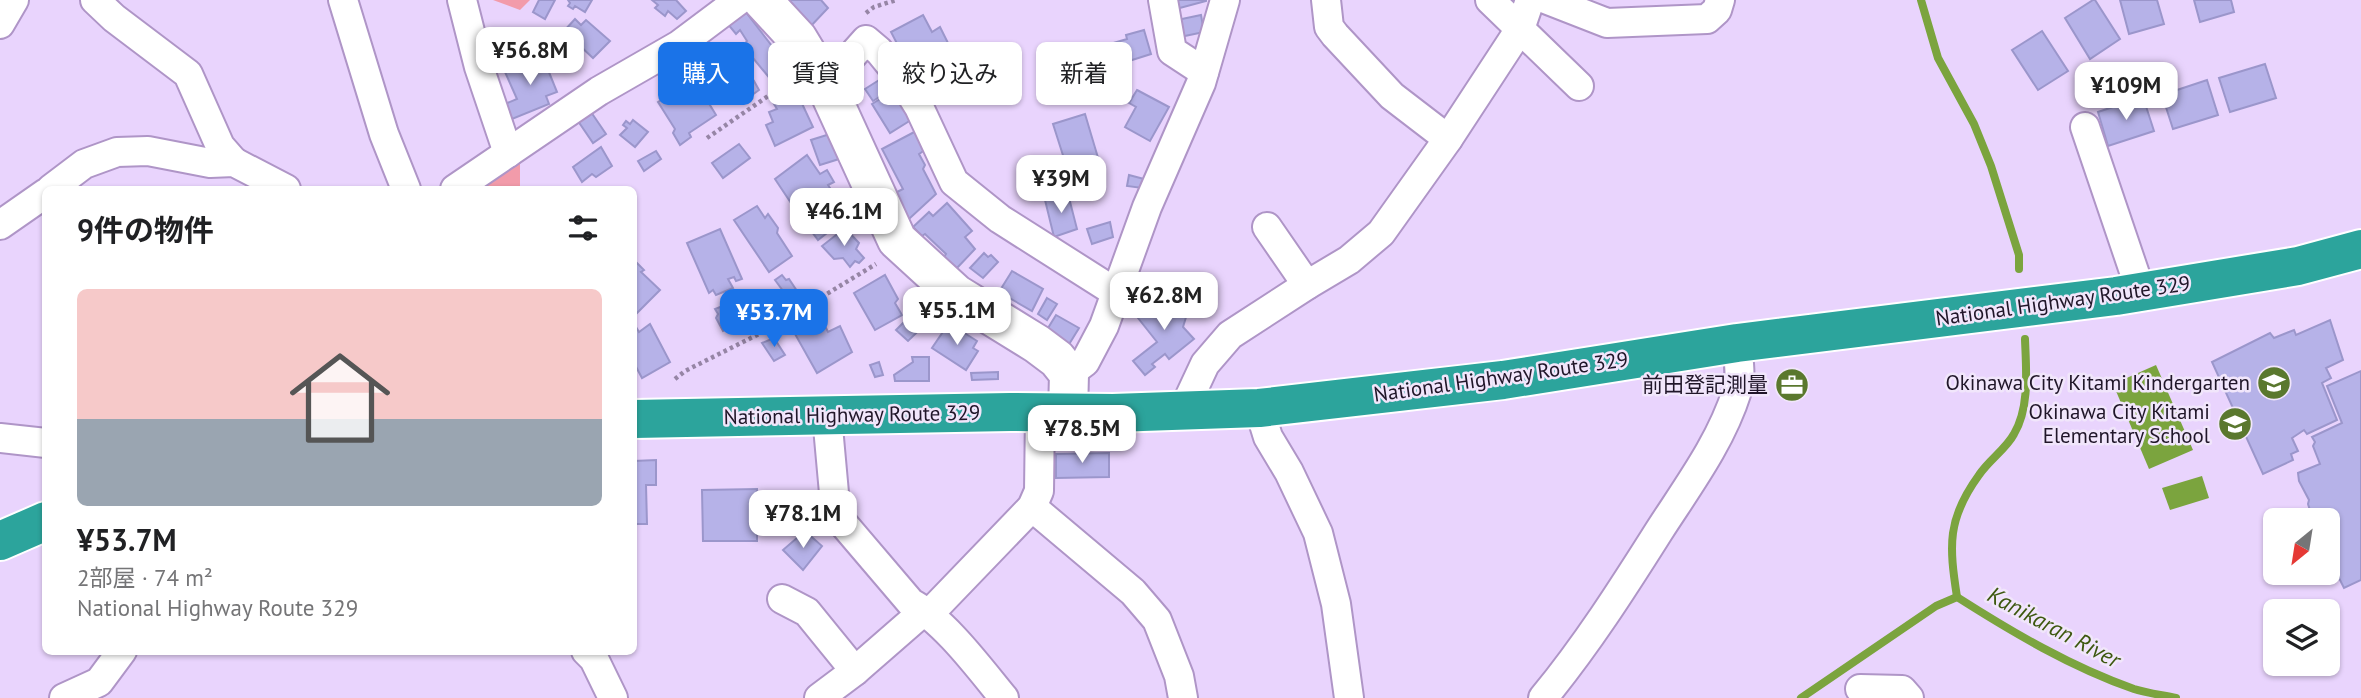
<!DOCTYPE html>
<html lang="ja">
<meta charset="utf-8">
<style>
body{margin:0;font-family:"PT Sans","Noto Sans JP",sans-serif;background:#f2f2f2;color:#202124;height:100vh;display:flex;flex-direction:column;font-size:26px;white-space:nowrap}
*{box-sizing:border-box;margin:0}
p{font-size:23px;color:#757577}
.icon{flex:none;width:38px;height:38px;fill:none;stroke:currentColor;stroke-width:2;stroke-linecap:round;stroke-linejoin:round}
.map{position:relative;flex:1;overflow:hidden}
.panel{position:absolute;left:42px;top:186px;width:595px;height:469px;display:flex;flex-direction:column;background:#fff;border-radius:10px;box-shadow:0 2px 5px #0004}
.panel>*{flex:none}
.hud{position:absolute;left:658px;top:42px;width:665px;height:63px;display:flex;gap:14px}
.needle{width:46px;rotate:210deg}
.fabs{position:absolute;left:2263px;top:508px;display:grid;gap:14px}
.fabs a{display:grid;place-items:center;width:77px;height:77px;border-radius:10px;background:#fff;box-shadow:0 2px 5px #0004;font-size:35px}
.price{position:absolute;translate:-50% -60px;padding:0 16px;border-radius:14px;background:#fff;color:#222;font-size:23px;line-height:46px;filter:drop-shadow(0 2px 4px #0008)}
.price::after{content:'';position:absolute;left:50%;top:42px;width:21px;height:16px;margin-left:-10px;background:inherit;clip-path:polygon(0 0,100% 0,50% 100%)}
.price.on{background:#1a73e8;color:#fff}
ul{padding:0;list-style:none}
li{display:grid;align-content:center;gap:14px;height:371px;padding:0 35px}
li+li{border-top:2px solid #e0e0e0}
li span{display:grid;place-items:center;height:217px;border-radius:10px;color:#555}
li>.icon{margin-inline-start:auto}
span .icon{width:126px;height:126px;fill:#fffc;stroke-width:1}
li b{font-size:30px}
h2{display:flex;justify-content:space-between;align-items:center;height:84px;padding:0 35px;font-size:30px}
.chip{padding:0 24px;border-radius:10px;background:#fff;box-shadow:0 2px 5px #0004;font-size:24px;line-height:63px}
.chip.on{background:#1a73e8;color:#fff}
.map>svg:first-child{display:block}
</style>
<div class="map">
<svg width="2361" height="698" viewBox="0 0 2361 698">
<rect width="100%" height="100%" fill="#e9d4fd"/>
<!-- green -->
<g fill="#f29baa">
<path d="M 493,0 L 530,0 L 520,10 Z"/>
<path d="M 520,154 L 520,189 L 467,189 Z"/>
</g>
<!-- water -->
<g fill="#7ba43e">
<path d="M 2156,365 L 2193,450 L 2149,469 L 2113,384 Z"/>
<path d="M 2202,476 L 2209,498 L 2170,510 L 2162,488 Z"/>
</g>
<g fill="none" stroke-linecap="round" stroke-linejoin="round">
<!-- stream -->
<g stroke="#7ba43e" stroke-width="8">
<path d="M 1921,0 L 1938,58 L 1974,124 L 1991,166 L 2019,255 L 2019,269"/>
<path d="M 1957,597 C 1949,545 1947,519 1979,475 C 1989,460 2006,449 2014,434 C 2030,407 2026,369 2025,339"/>
<path d="M 1957,597 C 2012,632 2071,667 2134,689 C 2147,693 2162,695 2176,698"/>
<path d="M 1801,698 L 1936,606 L 1957,597"/>
</g>
</g>
<!-- building -->
<g fill="#b6b2e8" stroke="#9b96cb" stroke-width="2">
<path d="M 539,0 L 555,0 L 545,19 L 533,12 Z"/>
<path d="M 568,0 L 592,0 L 585,12 L 575,6 L 573,9 L 568,6 L 570,3 Z"/>
<path d="M 652,0 L 676,0 L 686,11 L 677,19 L 668,11 L 665,16 L 655,8 L 658,5 Z"/>
<path d="M 781,0 L 821,0 L 828,8 L 809,28 Z"/>
<path d="M 1174,0 L 1206,0 L 1206,1 L 1176,9 Z"/>
<path d="M 2093,0 L 2095,0 L 2120,39 L 2090,59 L 2065,18 Z"/>
<path d="M 2120,0 L 2157,0 L 2164,24 L 2129,34 Z"/>
<path d="M 2194,0 L 2231,0 L 2234,12 L 2200,22 Z"/>
<path d="M 745,11 L 789,68 L 772,81 L 743,46 L 747,41 L 740,30 L 736,34 L 727,23 Z"/>
<path d="M 923,15 L 932,32 L 940,27 L 948,43 L 907,63 L 891,32 Z"/>
<path d="M 1201,15 L 1204,32 L 1180,37 L 1177,20 Z"/>
<path d="M 575,19 L 581,25 L 586,20 L 610,41 L 593,58 L 564,31 Z"/>
<path d="M 1144,30 L 1151,54 L 1107,68 L 1100,47 L 1127,39 L 1126,35 Z"/>
<path d="M 2042,31 L 2068,71 L 2038,90 L 2012,50 Z"/>
<path d="M 959,50 L 965,63 L 925,84 L 919,72 Z"/>
<path d="M 542,55 L 557,92 L 546,96 L 549,104 L 512,119 L 505,104 L 517,99 L 505,72 Z"/>
<path d="M 729,62 L 732,68 L 737,63 L 742,72 L 738,75 L 741,81 L 718,96 L 705,78 Z"/>
<path d="M 2265,64 L 2276,98 L 2230,112 L 2219,78 Z"/>
<path d="M 887,75 L 895,87 L 873,101 L 865,89 Z"/>
<path d="M 694,79 L 716,115 L 689,133 L 691,137 L 680,145 L 673,133 L 675,129 L 658,102 Z"/>
<path d="M 2207,80 L 2218,115 L 2173,129 L 2162,95 Z"/>
<path d="M 754,81 L 759,90 L 745,100 L 739,91 Z"/>
<path d="M 1137,90 L 1169,107 L 1150,141 L 1125,127 L 1136,107 L 1129,103 Z"/>
<path d="M 893,91 L 911,120 L 890,133 L 872,104 Z"/>
<path d="M 798,95 L 813,127 L 775,146 L 766,125 L 773,122 L 769,112 L 777,109 L 774,104 Z"/>
<path d="M 2143,97 L 2154,131 L 2108,146 L 2098,112 Z"/>
<path d="M 591,112 L 606,134 L 593,143 L 578,121 Z"/>
<path d="M 1085,114 L 1099,161 L 1068,171 L 1053,124 Z"/>
<path d="M 633,120 L 648,132 L 635,147 L 620,135 L 627,128 L 623,125 L 626,121 L 630,124 Z"/>
<path d="M 920,129 L 928,148 L 919,154 L 925,165 L 923,169 L 936,194 L 909,219 L 895,193 L 903,189 L 882,149 Z"/>
<path d="M 830,134 L 839,159 L 820,165 L 811,140 Z"/>
<path d="M 739,144 L 750,158 L 723,178 L 712,163 Z"/>
<path d="M 601,147 L 612,166 L 596,177 L 592,174 L 582,182 L 573,167 Z"/>
<path d="M 656,151 L 661,159 L 644,171 L 638,161 Z"/>
<path d="M 807,155 L 820,174 L 827,170 L 834,182 L 828,185 L 837,199 L 819,212 L 822,217 L 812,225 L 807,218 L 803,221 L 775,179 Z"/>
<path d="M 1046,159 L 1049,168 L 1057,165 L 1063,185 L 1042,189 L 1036,167 L 1040,166 L 1038,162 Z"/>
<path d="M 1129,175 L 1144,179 L 1142,188 L 1127,186 Z"/>
<path d="M 855,194 L 861,206 L 835,226 L 828,213 Z"/>
<path d="M 1068,194 L 1077,229 L 1054,237 L 1045,200 Z"/>
<path d="M 947,203 L 972,231 L 965,237 L 975,249 L 956,269 L 944,257 L 946,254 L 925,234 L 922,236 L 913,227 L 929,212 L 933,216 Z"/>
<path d="M 757,206 L 765,218 L 768,214 L 778,228 L 777,233 L 792,256 L 769,272 L 734,220 Z"/>
<path d="M 827,222 L 832,229 L 818,240 L 812,232 Z"/>
<path d="M 1110,222 L 1113,237 L 1092,244 L 1087,229 Z"/>
<path d="M 845,228 L 859,243 L 856,249 L 864,258 L 859,263 L 855,261 L 850,267 L 843,258 L 834,259 L 822,246 Z"/>
<path d="M 720,229 L 742,279 L 736,281 L 734,277 L 728,279 L 733,288 L 716,295 L 713,290 L 709,293 L 687,243 Z"/>
<path d="M 984,253 L 988,257 L 991,255 L 998,262 L 983,278 L 970,268 Z"/>
<path d="M 634,260 L 644,270 L 641,272 L 660,290 L 636,314 L 634,312 Z"/>
<path d="M 1012,271 L 1043,289 L 1032,311 L 999,292 Z"/>
<path d="M 782,275 L 786,280 L 789,279 L 801,297 L 792,303 L 775,280 Z"/>
<path d="M 885,275 L 898,299 L 895,303 L 902,315 L 875,330 L 854,293 Z"/>
<path d="M 1170,293 L 1187,314 L 1183,327 L 1194,339 L 1169,359 L 1165,354 L 1152,364 L 1155,367 L 1145,375 L 1133,361 L 1157,342 L 1138,318 Z"/>
<path d="M 1047,298 L 1057,304 L 1047,320 L 1038,314 Z"/>
<path d="M 733,302 L 743,321 L 723,331 L 716,318 L 718,314 L 715,309 Z"/>
<path d="M 921,305 L 932,318 L 908,341 L 896,330 Z"/>
<path d="M 1056,315 L 1079,328 L 1068,346 L 1045,333 Z"/>
<path d="M 822,320 L 828,332 L 840,326 L 852,352 L 817,373 L 795,334 Z"/>
<path d="M 2330,320 L 2343,360 L 2326,368 L 2331,378 L 2322,383 L 2337,420 L 2307,434 L 2304,430 L 2292,438 L 2298,451 L 2291,454 L 2293,460 L 2263,474 L 2212,362 L 2270,333 L 2274,338 L 2294,330 L 2296,335 Z"/>
<path d="M 650,324 L 670,362 L 642,378 L 634,363 L 634,328 L 636,327 L 639,332 Z"/>
<path d="M 947,326 L 953,330 L 955,327 L 977,341 L 973,348 L 978,351 L 966,370 L 932,348 Z"/>
<path d="M 774,338 L 785,355 L 774,361 L 762,343 Z"/>
<path d="M 912,357 L 929,357 L 929,381 L 895,381 L 894,375 L 913,362 Z"/>
<path d="M 879,362 L 883,375 L 875,377 L 870,365 Z"/>
<path d="M 2361,371 L 2361,580 L 2344,588 L 2334,568 L 2336,566 L 2334,560 L 2328,552 L 2328,520 L 2313,520 L 2308,504 L 2309,500 L 2299,481 L 2298,473 L 2320,464 L 2313,446 L 2315,442 L 2312,437 L 2342,423 L 2327,386 Z"/>
<path d="M 998,372 L 998,379 L 972,380 L 971,373 Z"/>
<path d="M 1109,453 L 1109,477 L 1056,478 L 1056,454 Z"/>
<path d="M 656,460 L 656,485 L 646,485 L 647,524 L 634,524 L 634,461 Z"/>
<path d="M 757,489 L 757,541 L 703,541 L 702,490 Z"/>
<path d="M 805,531 L 822,546 L 803,570 L 783,550 Z"/>
</g>
<g fill="none" stroke-linecap="round" stroke-linejoin="round">
<!-- street casing -->
<g stroke="#af95c7" stroke-width="32">
<g id="street">
<path d="M 95,0 L 114,18 L 188,74 L 220,146 L 234,162"/>
<path d="M 343,0 L 384,134 L 406,189"/>
<path d="M 462,0 L 479,67 L 508,153"/>
<path d="M 1163,0 L 1172,51 L 1204,72"/>
<path d="M 1326,0 L 1329,27 L 1335,35 L 1392,96 L 1448,139"/>
<path d="M 1490,0 L 1579,86"/>
<path d="M 1548,0 L 1607,23 L 1707,19 L 1717,10 L 1720,0"/>
<path d="M 0,24 L 14,0"/>
<path d="M 827,87 L 833,77 L 866,40 L 879,51 L 901,78 L 919,107 L 954,182 L 1000,219 L 1115,292"/>
<path d="M 2085,127 L 2141,292"/>
<path d="M 51,189 L 84,164 L 117,152 L 148,151 L 210,163 L 234,162 L 286,189"/>
<path d="M 455,189 L 599,91 L 679,45 L 739,0"/>
<path d="M 0,225 L 46,193"/>
<path d="M 1267,227 L 1307,285"/>
<path d="M 1069,374 L 1085,362 L 1104,326 L 1147,207 L 1201,83 L 1225,0"/>
<path d="M 1259,408 L 1268,437 L 1289,472 L 1318,533 L 1336,604 L 1349,698"/>
<path d="M 1183,411 L 1205,364 L 1230,335 L 1307,285 L 1349,260 L 1381,233 L 1448,139 L 1520,29 L 1530,0"/>
<path d="M 827,416 L 836,515 L 911,603 C 944,620 980,669 1004,698"/>
<path d="M 0,438 L 46,443"/>
<path d="M 1032,507 L 1133,592 L 1157,620 L 1179,676 L 1183,698"/>
<path d="M 782,599 L 807,612 L 855,671"/>
<path d="M 929,614 L 1032,507 L 1039,491 L 1040,413"/>
<path d="M 586,651 L 594,659 L 613,698"/>
<path d="M 1860,689 L 1902,690 L 1909,698"/>
<path d="M 64,698 L 99,682 L 122,651"/>
<path d="M 819,698 L 855,671 L 925,610"/>
<path d="M 1543,698 C 1586,646 1623,588 1659,531 C 1688,486 1721,442 1737,391 C 1742,375 1738,359 1737,343"/>
</g>
</g>
<!-- secondary casing -->
<g stroke="#af95c7" stroke-width="42">
<path id="secondary" d="M 762,0 L 798,39 L 827,87 L 897,240 L 956,294 L 1037,344 L 1057,359 L 1069,374 L 1068,413"/>
</g>
<!-- highway casing -->
<g stroke="#fff" stroke-width="42">
<g id="highway">
<path d="M 634,419 L 1010,412 L 1113,413 L 1259,408 L 1503,380 L 1737,343 L 2116,296 L 2298,266 L 2361,249"/>
<path d="M 0,541 L 46,521"/>
</g>
</g>
<!-- path -->
<g stroke="#9685a5" stroke-width="4.5" stroke-dasharray="3.5 3.5" stroke-linecap="butt">
<path d="M 866,13 L 874,7 L 896,0"/>
<path d="M 707,138 L 790,81"/>
<path d="M 675,379 L 685,371 L 769,329 L 876,264"/>
</g>
<!-- street -->
<use href="#street" stroke="#fff" stroke-width="28"/>
<!-- secondary -->
<use href="#secondary" stroke="#fff" stroke-width="38"/>
<!-- highway -->
<use href="#highway" stroke="#2ca49c" stroke-width="38"/>
</g>
<!-- icons -->
<defs>
<g id="school-disc" transform="scale(1.75)"><circle r="9.5" fill="#5a782e" stroke="#f1e6fb"/><path d="M0-5L7-2L0 1L-7-2ZM-4 1L0 2.5L4 1V4Q0 6-4 4Z" fill="#fff"/></g>
<g id="office-disc" transform="scale(1.75)"><circle r="9.5" fill="#5a782e" stroke="#f1e6fb"/><path d="M-6-3h4V-5.5h4V-3h4V5H-6ZM-1-4.5V-3h2v-1.5ZM-6 0V1H6V0Z" fill="#fff"/></g>
</defs>
<g fill-rule="evenodd">
<use href="#school-disc" x="2274" y="383"/>
<use href="#office-disc" x="1792" y="385"/>
<use href="#school-disc" x="2235" y="424"/>
</g>
<g text-anchor="middle" stroke-width="5" stroke-linejoin="round" paint-order="stroke">
<!-- street labels -->
<g font-size="21" fill="#201629" stroke="#f1e6fb">
<text transform="translate(2063 301) rotate(-8)" y="7">National Highway Route 329</text>
<text transform="translate(1501 377) rotate(-8)" y="7">National Highway Route 329</text>
<text transform="translate(852 415) rotate(-1)" y="7">National Highway Route 329</text>
</g>
<!-- poi labels -->
<g font-size="21" fill="#201629" stroke="#f1e6fb" text-anchor="end">
<text x="2250" y="390">Okinawa City Kitami Kindergarten</text>
<text x="1768" y="392">前田登記測量</text>
<text x="2210" y="419">Okinawa City Kitami<tspan x="2210" dy="24">Elementary School</tspan></text>
</g>
<!-- water labels -->
<g font-size="23" font-style="italic" fill="#3d580f" stroke="#f1e6fb">
<text transform="translate(2054 627) rotate(28)" y="8">Kanikaran River</text>
</g>
</g>
</svg>
<div class="fabs">
<a><svg class="needle" viewBox="-14 -14 28 28"><path d="M0-13l5 13h-10z" fill="#e53935"/><path d="M0 13l5-13h-10z" fill="#757577"/></svg></a>
<a><svg class="icon" aria-label="layers" viewBox="0 0 24 24"><path d="M12 4l9 5-9 5-9-5zM3 14l9 5 9-5"/></svg></a>
</div>
<b class="price" style="left:530px;top:87px">¥56.8M</b>
<b class="price" style="left:2126px;top:122px">¥109M</b>
<b class="price" style="left:1061px;top:215px">¥39M</b>
<b class="price" style="left:844px;top:248px">¥46.1M</b>
<b class="price" style="left:1164px;top:332px">¥62.8M</b>
<b class="price" style="left:957px;top:347px">¥55.1M</b>
<b class="price on" style="left:774px;top:349px">¥53.7M</b>
<b class="price" style="left:1082px;top:465px">¥78.5M</b>
<b class="price" style="left:803px;top:550px">¥78.1M</b>
<div class="hud">
<a class="chip on">購入</a>
<a class="chip">賃貸</a>
<a class="chip">絞り込み</a>
<a class="chip">新着</a>
</div>
<section class="panel">
<h2>9件の物件<svg class="icon" aria-label="filters" viewBox="0 0 24 24"><path d="M4 7h16M4 17h16"/><circle cx="9" cy="7" r="2"/><circle cx="15" cy="17" r="2"/></svg></h2>
<ul>
<li><span style="background:linear-gradient(#f6c9c9 60%,#9aa5b1 0)"><svg class="icon" aria-label="home" viewBox="0 0 24 24"><path d="M3 11l9-7 9 7M6 9v11h12V9"/></svg></span><div><b>¥53.7M</b><p>2部屋 · 74 m²</p><p>National Highway Route 329</p></div></li>
</ul>
</section>
</div>
